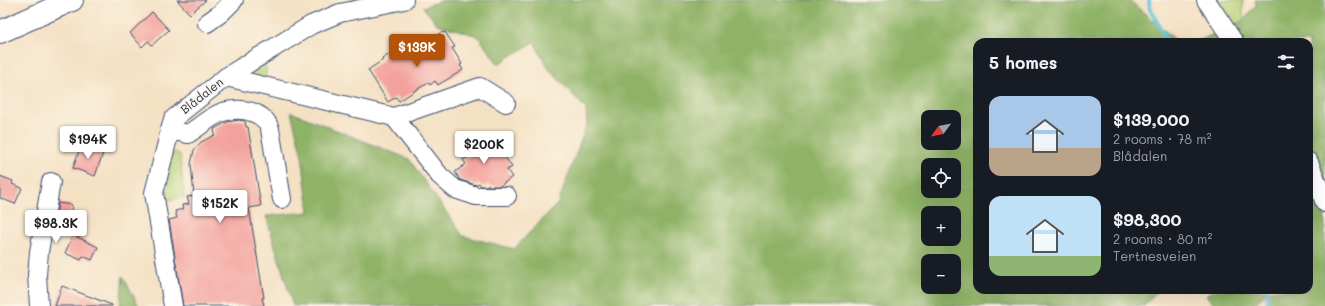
<!DOCTYPE html>
<meta charset="utf-8">
<style>
body{margin:0;font-family:Mali,sans-serif;background:#20242c;color:#f1f3f6;height:100vh;display:flex;flex-direction:column;font-size:15px;white-space:nowrap}
*{box-sizing:border-box;margin:0}
p{font-size:13px;color:#9ea1a6}
.icon{flex:none;width:22px;height:22px;fill:none;stroke:currentColor;stroke-width:2;stroke-linecap:round;stroke-linejoin:round}
.map{position:relative;flex:1;overflow:hidden}
.side{position:absolute;left:973px;top:38px;width:340px;height:256px;display:flex;flex-direction:column;background:#171b24;border-radius:12px;box-shadow:0 4px 16px #0002}
.side>*{flex:none}
.needle{width:26px;rotate:238deg}
.buttons{position:absolute;left:921px;top:110px;display:grid;gap:8px}
.buttons a{display:grid;place-items:center;width:40px;height:40px;border-radius:8px;background:#171b24;box-shadow:0 4px 16px #0002;font-size:20px}
.price{position:absolute;translate:-50% -34px;padding:0 9px;border-radius:4px;background:#fff;color:#222;font-size:13px;line-height:26px;filter:drop-shadow(0 1px 2px #0008)}
.price::after{content:'';position:absolute;left:50%;top:24px;width:12px;height:9px;margin-left:-6px;background:inherit;clip-path:polygon(0 0,100% 0,50% 100%)}
.price.active{background:#b45309;color:#fff}
ul{padding:0;list-style:none}
li{display:flex;align-items:center;gap:12px;height:100px;padding:0 16px}
li span{display:grid;place-items:center;flex:none;width:112px;height:80px;border-radius:12px;color:#555}
li>.icon{margin-inline-start:auto}
span .icon{width:48px;height:48px;fill:#fffc;stroke-width:1}
li b{font-size:17px}
h2{display:flex;justify-content:space-between;align-items:center;height:48px;padding:0 16px;font-size:17px}
.map>svg:first-child{display:block}
</style>
<div class="map">
<svg width="1325" height="306" viewBox="0 0 1325 306">
<rect width="100%" height="100%" fill="#fcf5e5"/>
<filter id="ink" filterUnits="userSpaceOnUse"><feTurbulence type="fractalNoise" baseFrequency=".025" numOctaves="2"/><feDisplacementMap in="SourceGraphic" scale="8" xChannelSelector="R" yChannelSelector="G"/><feConvolveMatrix kernelMatrix="1 2 1 2 8 2 1 2 1" color-interpolation-filters="sRGB"/></filter>
<filter id="wash" filterUnits="userSpaceOnUse"><feTurbulence type="fractalNoise" baseFrequency=".012" numOctaves="4" result="noise"/><feDisplacementMap in="SourceGraphic" scale="16" xChannelSelector="R" yChannelSelector="G"/><feGaussianBlur stdDeviation="0.9" result="paint"/><feColorMatrix in="noise" values="0 0 0 0 0 0 0 0 0 0 0 0 0 0 0 0 0 1.4 0 .05"/><feComposite in="paint" operator="in"/></filter>
<g filter="url(#wash)">
<rect width="100%" height="100%" fill="#f4e1c4"/>
<!-- green -->
<g fill="#b3cf75" stroke="#677f6a">
<path d="M 1204,0 L 1243,0 L 1243,38 Z"/>
<path d="M 264,62 C 266,68 268,72 264,78 L 250,79 L 249,71 Z"/>
<path d="M 176,152 L 180,155 L 184,197 L 164,201 L 164,185 L 172,153 Z"/>
</g>
<!-- forest -->
<g fill="#8eb266" stroke="#547062" fill-rule="evenodd">
<path d="M 443,0 L 1129,0 L 1178,42 L 977,42 L 977,290 L 1159,290 L 1144,306 L 293,306 L 266,216 L 309,212 L 302,156 L 291,112 L 409,159 L 463,236 L 514,249 L 558,203 L 587,124 L 586,109 L 548,68 L 534,42 L 498,64 L 478,36 L 437,24 L 423,7 ZM 928,117 L 954,117 L 954,143 L 928,143 ZM 928,165 L 954,165 L 954,191 L 928,191 ZM 928,213 L 954,213 L 954,239 L 928,239 ZM 928,261 L 954,261 L 954,287 L 928,287 Z"/>
<path d="M 1255,0 L 1325,0 L 1325,306 L 1270,306 L 1267,293 L 1251,306 L 1215,306 L 1206,295 L 1212,290 L 1309,290 L 1309,42 L 1196,42 L 1243,21 L 1256,5 Z"/>
<path d="M 123,276 L 139,306 L 120,306 Z"/>
</g>
<g fill="none" stroke-linecap="round" stroke-linejoin="round">
<!-- stream -->
<g stroke="#5cc3d9" stroke-width="4">
<path d="M 1149,0 L 1150,9 L 1168,42"/>
<path d="M 1267,290 L 1268,306"/>
</g>
</g>
<g id="blocks">
<!-- building -->
<g fill="#f3a19d">
<path d="M 177,0 L 206,0 L 190,14 Z"/>
<path d="M 152,12 L 169,30 L 152,45 L 148,41 L 142,47 L 130,33 Z"/>
<path d="M 442,32 L 443,33 L 445,32 L 455,47 L 452,48 L 462,64 L 460,65 L 463,70 L 438,85 L 435,81 L 430,85 L 429,83 L 421,87 L 399,101 L 396,97 L 388,102 L 368,70 L 383,60 L 382,59 L 391,53 L 392,55 L 399,50 L 401,53 L 405,51 L 406,53 Z"/>
<path d="M 239,120 L 245,121 L 246,127 L 248,127 L 261,206 L 249,208 L 264,298 L 262,298 L 264,306 L 183,306 L 169,220 L 177,218 L 175,211 L 183,209 L 182,205 L 189,204 L 187,197 L 194,196 L 191,164 L 194,150 L 201,142 L 215,135 L 214,129 L 227,122 Z"/>
<path d="M 472,134 L 482,147 L 492,140 L 512,167 L 507,170 L 512,177 L 500,186 L 489,186 L 488,184 L 486,186 L 481,186 L 479,183 L 476,185 L 460,180 L 455,172 L 466,164 L 463,160 L 473,154 L 463,141 Z"/>
<path d="M 81,145 L 103,153 L 95,176 L 73,168 Z"/>
<path d="M 0,176 L 13,181 L 12,184 L 22,188 L 15,204 L 0,198 Z"/>
<path d="M 58,203 L 72,205 L 70,216 L 56,214 Z"/>
<path d="M 73,235 L 98,247 L 92,260 L 83,256 L 81,260 L 65,253 Z"/>
<path d="M 62,286 L 112,305 L 112,306 L 55,306 Z"/>
</g>
</g>
</g>
<g filter="url(#ink)">
<use href="#blocks" fill-opacity="0" stroke="#3c4a6d" stroke-width="1"/>
<g fill="none" stroke-linecap="round" stroke-linejoin="round">
<!-- minor casing -->
<g stroke="#3c4a6d" stroke-width="20">
<g id="minor">
<path d="M 1206,0 L 1234,42"/>
<path d="M 207,23 L 221,13 L 234,0"/>
<path d="M 226,77 L 394,117 L 480,87 L 506,103"/>
<path d="M 394,117 L 440,176 L 455,189 L 476,196 L 507,196"/>
<path d="M 170,130 L 188,134 C 196,129 203,123 211,118 C 226,107 252,106 266,121 C 268,123 269,127 270,129 L 282,199"/>
<path d="M 1309,162 L 1325,203"/>
<path d="M 39,306 L 37,275 L 39,252 L 51,182"/>
<path d="M 173,306 L 154,193 L 173,119 L 226,77 L 311,25 L 340,13 L 404,0"/>
</g>
</g>
<!-- major casing -->
<g stroke="#3c4a6d" stroke-width="24">
<path id="major" d="M 0,32 L 72,0"/>
</g>
<!-- minor -->
<use href="#minor" stroke="#fff" stroke-width="18"/>
<!-- major -->
<use href="#major" stroke="#fff" stroke-width="22"/>
</g>
</g>
<g text-anchor="middle" stroke-width="3" stroke-linejoin="round" paint-order="stroke">
<!-- street labels -->
<g font-size="12" fill="#1b2f5e" stroke="#fcf5e5">
<text transform="translate(202 96) rotate(-38)" y="4">Blådalen</text>
</g>
</g>
</svg>
<div class="buttons">
<a><svg class="needle" viewBox="-14 -14 28 28"><path d="M0-13l5 13h-10z" fill="#e53935"/><path d="M0 13l5-13h-10z" fill="#9ea1a6"/></svg></a>
<a><svg class="icon" aria-label="locate" viewBox="0 0 24 24"><circle cx="12" cy="12" r="6"/><path d="M12 2v4M12 18v4M2 12h4M18 12h4"/></svg></a>
<a>+</a>
<a>−</a>
</div>
<b class="price active" style="left:417px;top:68px">$139K</b>
<b class="price" style="left:88px;top:160px">$194K</b>
<b class="price" style="left:484px;top:165px">$200K</b>
<b class="price" style="left:220px;top:224px">$152K</b>
<b class="price" style="left:56px;top:244px">$98.3K</b>
<section class="side">
<h2>5 homes<svg class="icon" aria-label="filters" viewBox="0 0 24 24"><path d="M4 7h16M4 17h16"/><circle cx="9" cy="7" r="2"/><circle cx="15" cy="17" r="2"/></svg></h2>
<ul>
<li><span style="background:linear-gradient(#a9c7e8 65%,#b9a48a 0)"><svg class="icon" aria-label="home" viewBox="0 0 24 24"><path d="M3 11l9-7 9 7M6 9v11h12V9"/></svg></span><div><b>$139,000</b><p>2 rooms · 78 m²</p><p>Blådalen</p></div></li>
<li><span style="background:linear-gradient(#bfe0f5 75%,#8fb573 0)"><svg class="icon" aria-label="home" viewBox="0 0 24 24"><path d="M3 11l9-7 9 7M6 9v11h12V9"/></svg></span><div><b>$98,300</b><p>2 rooms · 80 m²</p><p>Tertnesveien</p></div></li>
</ul>
</section>
</div>
